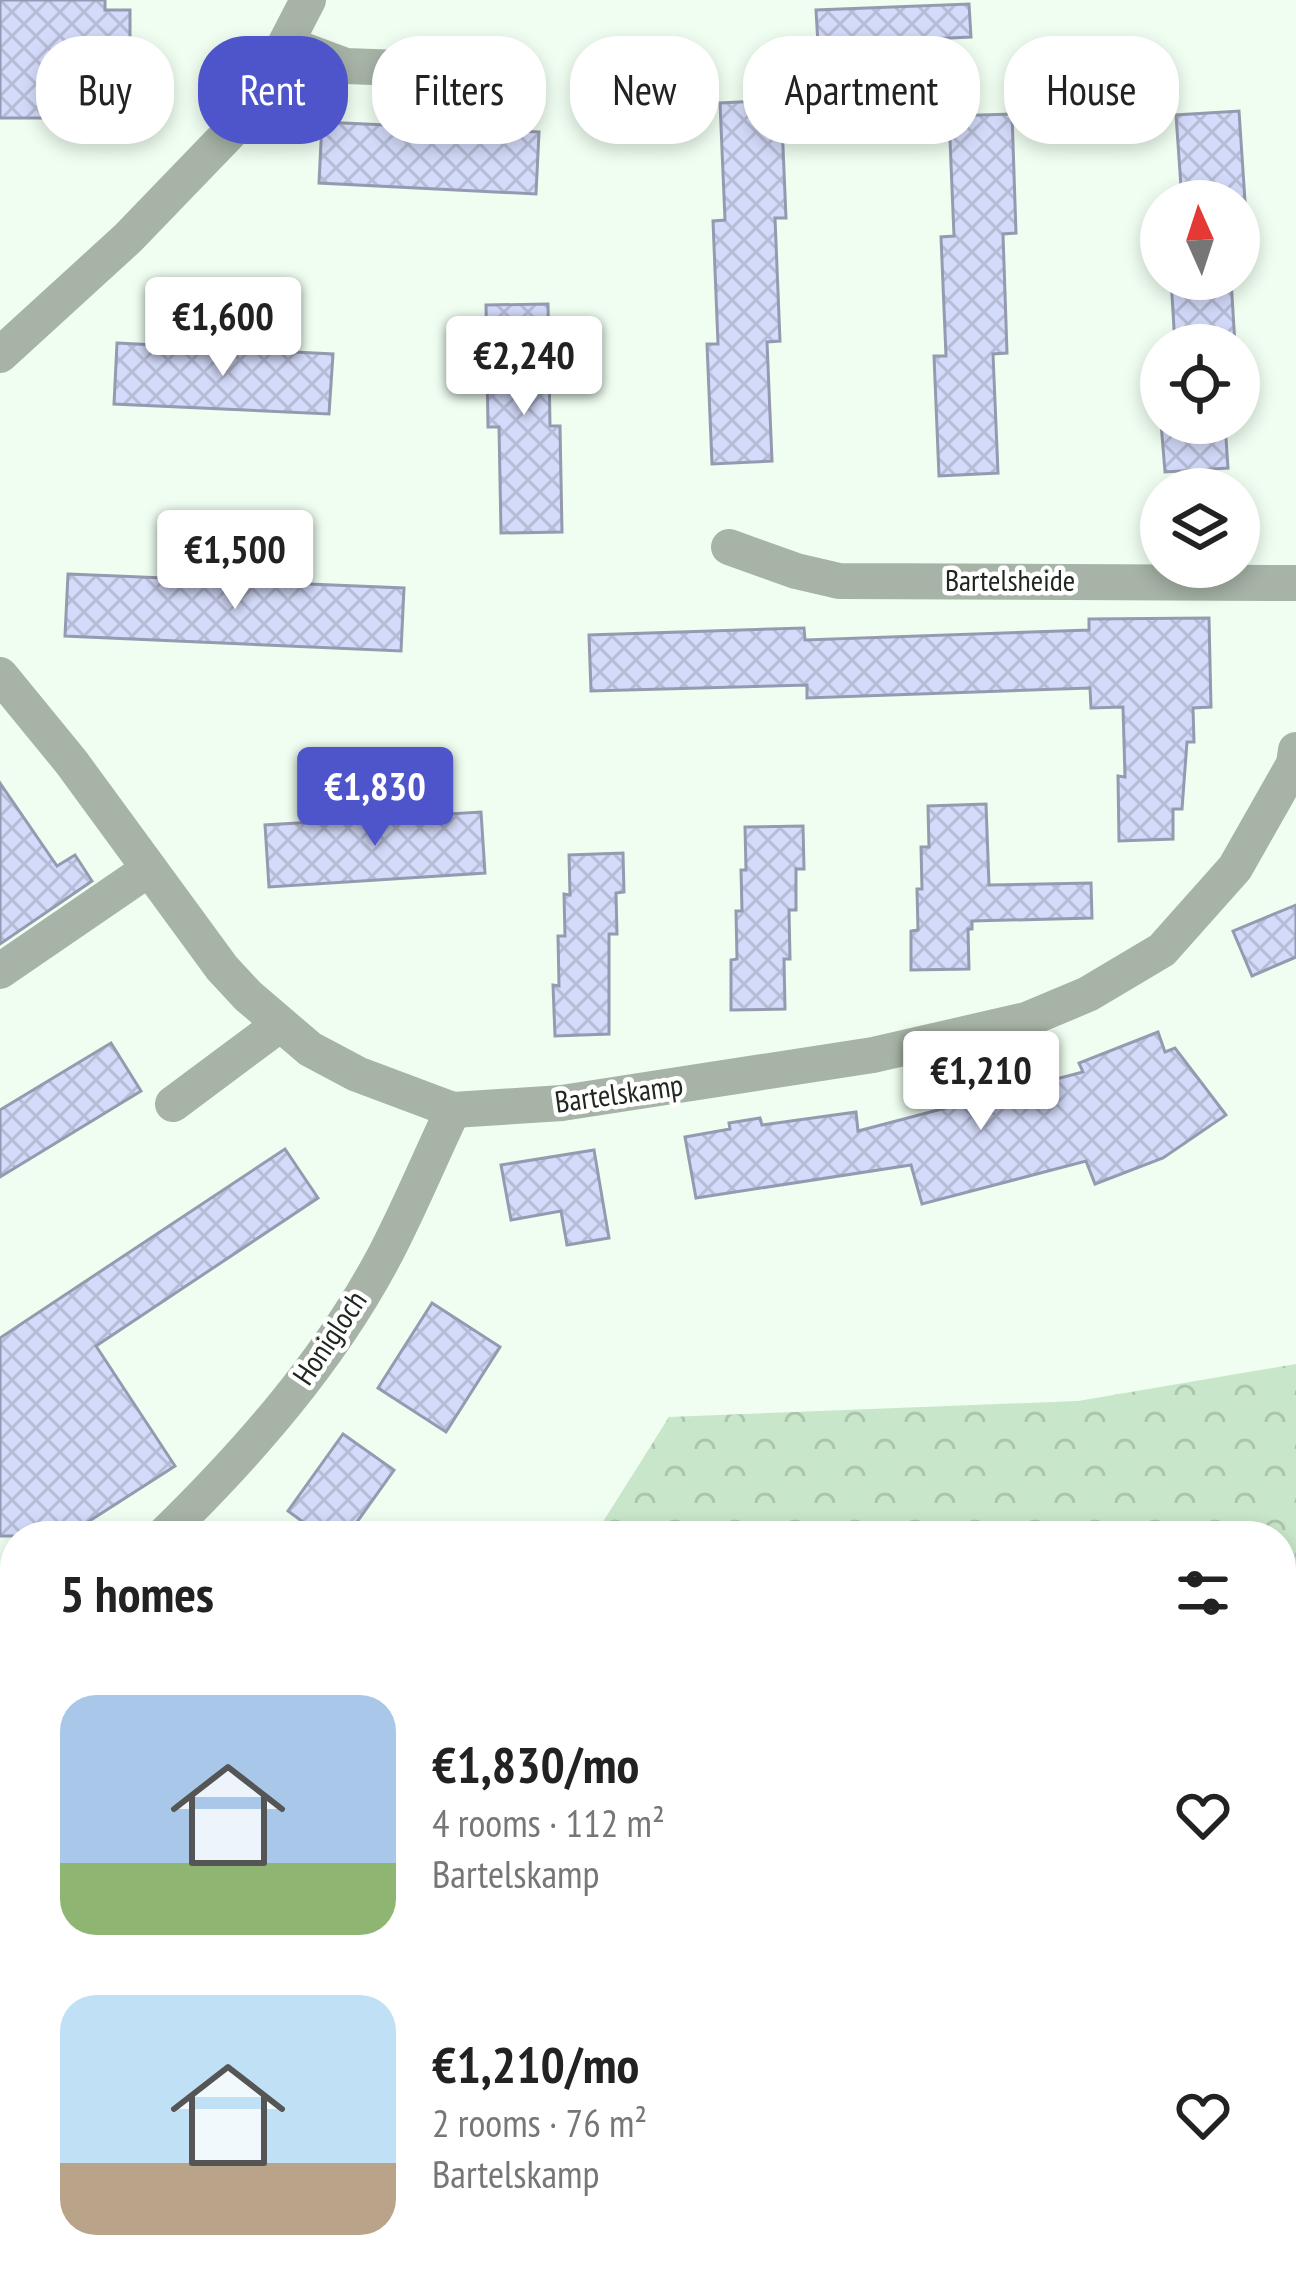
<!DOCTYPE html>
<meta charset="utf-8">
<style>
body{margin:0;font-family:"PT Sans Narrow",sans-serif;background:#f6f6f6;color:#222;height:100vh;display:flex;flex-direction:column;font-size:45px;white-space:nowrap}
*{box-sizing:border-box;margin:0}
p{font-size:39px;color:#767676}
.icon{flex:none;width:66px;height:66px;fill:none;stroke:currentColor;stroke-width:2;stroke-linecap:round;stroke-linejoin:round}
.map{position:relative;flex:1;overflow:hidden}
.side{position:absolute;left:0px;top:1521px;width:1296px;height:771px;display:flex;flex-direction:column;background:#fff;border-radius:48px 48px 0 0;box-shadow:0 6px 18px #0003}
.side>*{flex:none}
.banner{position:absolute;left:36px;top:36px;width:1224px;height:108px;display:flex;gap:24px}
.needle{width:78px;rotate:357deg}
.fabs{position:absolute;left:1140px;top:180px;display:grid;gap:24px}
.fabs a{display:grid;place-items:center;width:120px;height:120px;border-radius:50%;background:#fff;box-shadow:0 6px 18px #0003;font-size:60px}
.price{position:absolute;translate:-50% -102px;padding:0 27px;border-radius:12px;background:#fff;color:#222;font-size:39px;line-height:78px;filter:drop-shadow(0 3px 6px #0008)}
.price::after{content:'';position:absolute;left:50%;top:72px;width:36px;height:27px;margin-left:-18px;background:inherit;clip-path:polygon(0 0,100% 0,50% 100%)}
.price.on{background:#4e55cb;color:#fff}
ul{padding:0;list-style:none}
li{display:flex;align-items:center;gap:36px;height:300px;padding:0 60px}
li span{display:grid;place-items:center;flex:none;width:336px;height:240px;border-radius:36px;color:#555}
li>.icon{margin-inline-start:auto}
span .icon{width:144px;height:144px;fill:#fffc;stroke-width:1}
li b{font-size:51px}
h2{display:flex;justify-content:space-between;align-items:center;height:144px;padding:0 60px;font-size:51px}
.pill{padding:0 42px;border-radius:48px;background:#fff;box-shadow:0 6px 18px #0003;font-size:42px;line-height:108px}
.pill.on{background:#4e55cb;color:#fff}
.map>svg:first-child{display:block}
</style>
<div class="map">
<svg width="1296" height="2290" viewBox="0 0 1296 2290">
<defs>
<pattern id="green-dots" width="8" height="8" patternUnits="userSpaceOnUse" patternTransform="scale(3)"><rect width="8" height="8" fill="#c8e6ca"/><path d="M2 2h.1M6 6h.1" fill="none" stroke="#acc5ad" stroke-width="1.8" stroke-linecap="round"/></pattern>
<pattern id="forest-crowns" width="20" height="18" patternUnits="userSpaceOnUse" patternTransform="scale(3)"><rect width="20" height="18" fill="#c8e6ca"/><path d="M2 6a3 3 0 1 1 6 0M12 15a3 3 0 1 1 6 0" fill="none" stroke="#acc5ad"/></pattern>
<pattern id="building-cross-hatch" width="8" height="8" patternUnits="userSpaceOnUse" patternTransform="scale(3)"><rect width="8" height="8" fill="#d4dbfa"/><path d="M0 0l8 8M0 8l8-8" fill="none" stroke="#b6bcd6"/></pattern>
</defs>
<rect width="100%" height="100%" fill="#effef0"/>
<!-- green -->
<path fill="url(#green-dots)" d="M 901,2277 L 1176,2277 L 1181,2282 L 1195,2277 L 1267,2277 L 1275,2290 L 883,2290 Z"/>
<!-- forest -->
<g fill="url(#forest-crowns)">
<path d="M 1296,1364 L 1296,2026 L 1281,2030 L 1281,1536 L 594,1536 L 669,1417 L 1078,1401 Z"/>
<path d="M 95,2277 L 901,2277 L 883,2290 L 105,2290 Z"/>
</g>
<!-- pitch -->
<path fill="#c8e6ca" d="M 0,2145 L 15,2166 L 15,2277 L 95,2277 L 105,2290 L 0,2290 Z"/>
<g fill="none" stroke-linecap="round" stroke-linejoin="round">
<!-- stream -->
<g stroke="#93b295" stroke-width="12">
<path d="M 1281,2080 L 1296,2074"/>
<path d="M 860,2290 L 870,2277"/>
</g>
</g>
<!-- building -->
<g fill="url(#building-cross-hatch)" stroke="#959ab0" stroke-width="3">
<path d="M 0,0 L 105,0 L 105,10 L 130,10 L 130,63 L 53,63 L 54,118 L 0,118 Z"/>
<path d="M 969,4 L 971,37 L 818,44 L 816,10 Z"/>
<path d="M 781,100 L 786,218 L 775,218 L 780,341 L 767,342 L 772,461 L 712,464 L 707,344 L 718,344 L 713,221 L 725,220 L 720,103 Z"/>
<path d="M 1239,111 L 1245,201 L 1182,201 L 1176,115 Z"/>
<path d="M 1012,114 L 1016,233 L 1003,234 L 1007,353 L 993,354 L 998,473 L 939,476 L 934,356 L 946,356 L 941,237 L 954,236 L 949,116 Z"/>
<path d="M 322,122 L 539,132 L 536,194 L 319,183 Z"/>
<path d="M 1171,279 L 1231,279 L 1235,345 L 1175,345 Z"/>
<path d="M 548,304 L 550,426 L 560,426 L 562,532 L 501,533 L 499,427 L 488,427 L 486,305 Z"/>
<path d="M 117,343 L 333,354 L 329,414 L 114,404 Z"/>
<path d="M 1161,423 L 1225,423 L 1228,468 L 1165,472 Z"/>
<path d="M 68,574 L 404,588 L 401,651 L 65,636 Z"/>
<path d="M 1209,618 L 1211,707 L 1193,708 L 1194,742 L 1187,742 L 1182,809 L 1173,809 L 1173,839 L 1119,841 L 1118,776 L 1125,777 L 1123,707 L 1091,708 L 1090,688 L 807,698 L 807,685 L 591,691 L 589,635 L 804,628 L 805,640 L 1089,630 L 1089,619 Z"/>
<path d="M 0,783 L 57,866 L 75,855 L 92,881 L 0,944 Z"/>
<path d="M 986,804 L 989,885 L 1091,883 L 1092,918 L 972,921 L 972,929 L 968,929 L 969,969 L 911,970 L 911,931 L 918,930 L 917,889 L 922,889 L 921,847 L 929,847 L 928,806 Z"/>
<path d="M 481,812 L 485,873 L 269,887 L 265,825 Z"/>
<path d="M 803,826 L 804,869 L 796,869 L 796,910 L 789,910 L 790,959 L 784,959 L 785,1009 L 731,1010 L 731,960 L 737,959 L 736,911 L 742,911 L 741,870 L 746,870 L 745,827 Z"/>
<path d="M 623,853 L 624,892 L 616,893 L 617,934 L 609,934 L 609,1034 L 555,1036 L 553,985 L 559,986 L 558,936 L 565,936 L 564,894 L 570,895 L 569,855 Z"/>
<path d="M 1296,905 L 1296,957 L 1252,976 L 1233,931 Z"/>
<path d="M 1158,1032 L 1165,1052 L 1175,1048 L 1226,1115 L 1163,1158 L 1095,1184 L 1086,1161 L 922,1204 L 911,1165 L 696,1198 L 685,1137 L 730,1129 L 729,1123 L 760,1118 L 762,1125 L 856,1112 L 858,1131 L 1083,1072 L 1079,1063 Z"/>
<path d="M 111,1043 L 141,1091 L 0,1177 L 0,1110 Z"/>
<path d="M 285,1149 L 318,1198 L 96,1346 L 175,1466 L 66,1536 L 0,1536 L 0,1338 Z"/>
<path d="M 594,1150 L 609,1238 L 567,1245 L 561,1211 L 511,1220 L 501,1165 Z"/>
<path d="M 432,1303 L 500,1347 L 446,1432 L 378,1388 Z"/>
<path d="M 343,1434 L 394,1470 L 347,1536 L 322,1536 L 288,1511 Z"/>
</g>
<g fill="none" stroke-linecap="round" stroke-linejoin="round">
<!-- minor -->
<g stroke="#a6b3a6" stroke-width="36">
<path d="M 287,44 L 346,66 L 482,71"/>
<path d="M 0,355 L 128,238 L 237,125 L 259,95 L 308,0"/>
<path d="M 729,547 L 796,571 L 839,581 L 1296,583"/>
<path d="M 0,675 L 72,763 L 222,968 L 248,996 L 310,1049 L 357,1074 L 453,1110 L 562,1103 L 873,1055 L 1026,1020 L 1088,994 L 1162,950 L 1235,868 L 1294,764 L 1296,750"/>
<path d="M 0,971 L 149,869"/>
<path d="M 173,1104 L 279,1025"/>
<path d="M 163,1536 C 248,1453 330,1360 386,1253 C 410,1207 430,1158 453,1110"/>
<path d="M 0,1658 L 15,1654"/>
<path d="M 0,1975 L 15,2004"/>
</g>
</g>
<g text-anchor="middle" stroke-width="9" stroke-linejoin="round" paint-order="stroke">
<!-- street labels -->
<g font-size="30" fill="#202721" stroke="#fff">
<text x="1010" y="591">Bartelsheide</text>
<text transform="translate(619 1094) rotate(-8)" y="10">Bartelskamp</text>
<text transform="translate(330 1338) rotate(-56)" y="10">Honigloch</text>
</g>
</g>
</svg>
<div class="fabs">
<a><svg class="needle" viewBox="-14 -14 28 28"><path d="M0-13l5 13h-10z" fill="#e53935"/><path d="M0 13l5-13h-10z" fill="#767676"/></svg></a>
<a><svg class="icon" aria-label="locate" viewBox="0 0 24 24"><circle cx="12" cy="12" r="6"/><path d="M12 2v4M12 18v4M2 12h4M18 12h4"/></svg></a>
<a><svg class="icon" aria-label="layers" viewBox="0 0 24 24"><path d="M12 4l9 5-9 5-9-5zM3 14l9 5 9-5"/></svg></a>
</div>
<b class="price" style="left:223px;top:379px">€1,600</b>
<b class="price" style="left:524px;top:418px">€2,240</b>
<b class="price" style="left:235px;top:612px">€1,500</b>
<b class="price on" style="left:375px;top:849px">€1,830</b>
<b class="price" style="left:981px;top:1133px">€1,210</b>
<div class="banner">
<a class="pill">Buy</a>
<a class="pill on">Rent</a>
<a class="pill">Filters</a>
<a class="pill">New</a>
<a class="pill">Apartment</a>
<a class="pill">House</a>
</div>
<section class="side">
<h2>5 homes<svg class="icon" aria-label="filters" viewBox="0 0 24 24"><path d="M4 7h16M4 17h16"/><circle cx="9" cy="7" r="2"/><circle cx="15" cy="17" r="2"/></svg></h2>
<ul>
<li><span style="background:linear-gradient(#a9c7e8 70%,#8fb573 0)"><svg class="icon" aria-label="home" viewBox="0 0 24 24"><path d="M3 11l9-7 9 7M6 9v11h12V9"/></svg></span><div><b>€1,830/mo</b><p>4 rooms · 112 m²</p><p>Bartelskamp</p></div><svg class="icon" aria-label="heart" viewBox="0 0 24 24"><path d="M12 20l-8-8c-3-5 5-10 8-4 3-6 11-1 8 4z"/></svg></li>
<li><span style="background:linear-gradient(#bfe0f5 70%,#b9a48a 0)"><svg class="icon" aria-label="home" viewBox="0 0 24 24"><path d="M3 11l9-7 9 7M6 9v11h12V9"/></svg></span><div><b>€1,210/mo</b><p>2 rooms · 76 m²</p><p>Bartelskamp</p></div><svg class="icon" aria-label="heart" viewBox="0 0 24 24"><path d="M12 20l-8-8c-3-5 5-10 8-4 3-6 11-1 8 4z"/></svg></li>
</ul>
</section>
</div>
